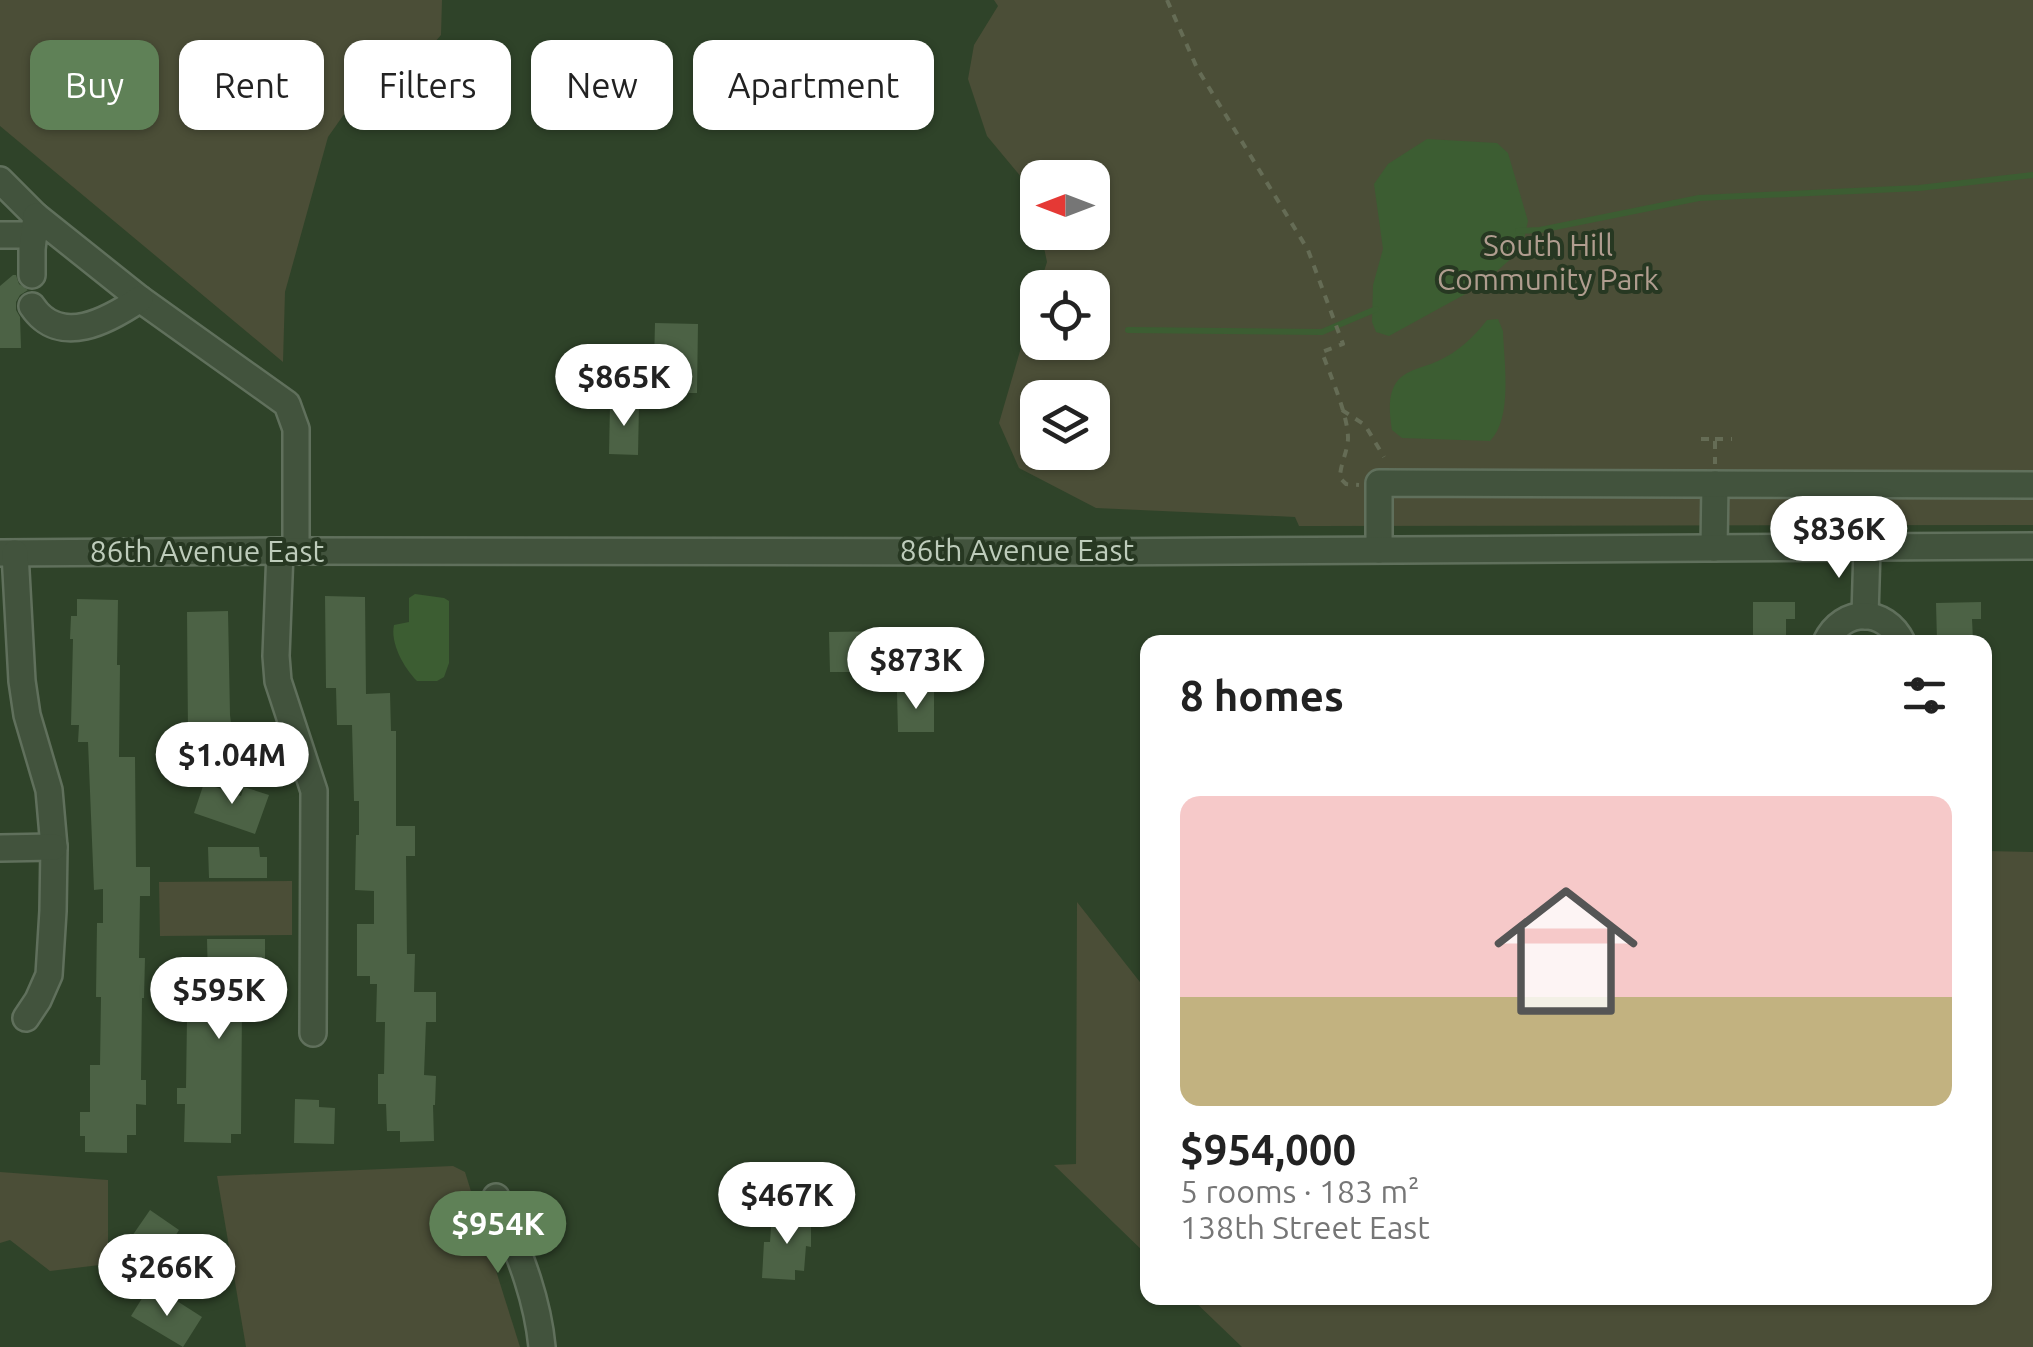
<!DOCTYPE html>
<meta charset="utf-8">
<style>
body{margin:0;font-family:Ubuntu,sans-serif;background:#f2f2f2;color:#222;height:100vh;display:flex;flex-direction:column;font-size:38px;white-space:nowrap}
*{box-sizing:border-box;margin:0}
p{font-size:32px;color:#767676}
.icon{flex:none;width:55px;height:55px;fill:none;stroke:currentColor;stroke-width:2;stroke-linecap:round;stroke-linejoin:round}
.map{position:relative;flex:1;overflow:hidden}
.details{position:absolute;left:1140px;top:635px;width:852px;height:670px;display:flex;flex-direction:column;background:#fff;border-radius:20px;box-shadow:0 2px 8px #0004}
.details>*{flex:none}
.top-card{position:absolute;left:30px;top:40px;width:950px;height:90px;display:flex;gap:20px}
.needle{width:65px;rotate:270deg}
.buttons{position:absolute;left:1020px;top:160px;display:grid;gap:20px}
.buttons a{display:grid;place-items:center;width:90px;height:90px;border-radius:20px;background:#fff;box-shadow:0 2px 8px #0004;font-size:50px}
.price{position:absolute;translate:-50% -85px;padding:0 22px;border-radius:35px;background:#fff;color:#222;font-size:32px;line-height:65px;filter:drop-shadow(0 2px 5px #0008)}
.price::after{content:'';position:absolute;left:50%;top:60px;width:30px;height:22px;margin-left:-15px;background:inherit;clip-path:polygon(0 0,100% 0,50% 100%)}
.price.on{background:#5f8157;color:#fff}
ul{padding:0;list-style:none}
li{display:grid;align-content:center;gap:20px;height:530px;padding:0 40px}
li+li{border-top:2px solid #e0e0e0}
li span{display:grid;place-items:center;height:310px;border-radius:20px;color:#555}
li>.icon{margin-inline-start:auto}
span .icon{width:180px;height:180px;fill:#fffc;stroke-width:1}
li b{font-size:42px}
h2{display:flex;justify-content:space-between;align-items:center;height:120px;padding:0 40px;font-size:42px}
.tag{padding:0 35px;border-radius:20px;background:#fff;box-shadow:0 2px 8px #0004;font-size:35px;line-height:90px}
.tag.on{background:#5f8157;color:#fff}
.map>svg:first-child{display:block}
</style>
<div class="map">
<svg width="2033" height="1347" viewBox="0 0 2033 1347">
<rect width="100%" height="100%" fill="#2f4329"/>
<!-- green -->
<g fill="#4b4e37" fill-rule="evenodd">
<path d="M 0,0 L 442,0 L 441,35 L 403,78 L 371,76 L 328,137 L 285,292 L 283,362 L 0,126 Z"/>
<path d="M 994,0 L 2033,0 L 2033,525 L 1299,526 L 1295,517 L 1096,508 L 1019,468 L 999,423 L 1037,293 L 1038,342 L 1092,342 L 1092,288 L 1039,287 L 1047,262 L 1041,233 L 1092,232 L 1092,178 L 1038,178 L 1037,215 L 1032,190 L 987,136 L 968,79 L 974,45 L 998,6 ZM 1038,398 L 1092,398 L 1092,452 L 1038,452 Z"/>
<path d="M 1985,851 L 2033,852 L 2033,1347 L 1242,1347 L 1191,1298 L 1985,1298 Z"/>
<path d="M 292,881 L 292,935 L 160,936 L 159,882 Z"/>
<path d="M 1077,902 L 1147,991 L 1147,1255 L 1054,1165 L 1076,1164 Z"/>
<path d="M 453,1166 L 465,1172 L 520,1347 L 246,1347 L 217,1176 Z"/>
<path d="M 0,1172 L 108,1180 L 108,1264 L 50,1271 L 10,1240 L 0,1243 Z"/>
</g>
<!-- water -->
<g fill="#3c5d32">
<path d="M 1427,139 L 1497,143 L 1508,153 L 1528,221 L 1522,249 L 1480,286 L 1389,336 L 1376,332 L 1372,322 L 1373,285 L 1383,249 L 1374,184 L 1388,164 Z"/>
<path d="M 1498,319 L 1503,331 C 1504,363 1513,418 1490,441 L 1402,438 L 1392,430 C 1390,415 1387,396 1396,383 C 1404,370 1425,367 1438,361 C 1458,352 1474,337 1487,320 Z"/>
<path d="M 415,594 L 444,598 L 449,601 L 449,663 L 444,677 L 437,681 L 417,681 C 404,668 390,643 394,625 L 409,622 L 409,598 Z"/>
</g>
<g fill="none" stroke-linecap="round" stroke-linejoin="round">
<!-- stream -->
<g stroke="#3c5d32" stroke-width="6">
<path d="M 1518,231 L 1540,230 L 1699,198 L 1919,188 L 2033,175"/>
<path d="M 1128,330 L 1322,332 L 1376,309"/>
</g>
</g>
<!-- building -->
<g fill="#4c6245">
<path d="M 13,275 L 16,275 L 19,284 L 28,290 L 20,295 L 16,302 L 16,310 L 20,317 L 21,348 L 0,348 L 0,286 Z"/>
<path d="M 655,323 L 698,324 L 697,393 L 677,393 L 677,363 L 654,363 Z"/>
<path d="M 610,404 L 639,405 L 638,455 L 609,454 Z"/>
<path d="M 325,596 L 365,597 L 366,694 L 390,693 L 391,731 L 396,731 L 396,826 L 415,826 L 415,856 L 406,856 L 407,954 L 415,954 L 414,992 L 436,992 L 436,1022 L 426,1022 L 424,1075 L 436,1076 L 435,1105 L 433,1105 L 434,1141 L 400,1142 L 400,1131 L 387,1131 L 386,1104 L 378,1104 L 378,1074 L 384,1074 L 385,1022 L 376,1022 L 377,984 L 370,984 L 370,976 L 357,976 L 357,924 L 374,924 L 374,891 L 355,890 L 356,835 L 359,835 L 359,801 L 354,801 L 352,725 L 337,725 L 336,688 L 326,688 Z"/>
<path d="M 77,599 L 118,600 L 117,665 L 120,665 L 119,757 L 135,757 L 136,867 L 150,867 L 150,896 L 140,896 L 139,958 L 145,958 L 144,998 L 142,998 L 141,1080 L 146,1080 L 146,1105 L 136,1104 L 136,1135 L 127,1135 L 127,1153 L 85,1152 L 85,1136 L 80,1136 L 80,1112 L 90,1112 L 90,1065 L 100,1065 L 101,997 L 96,997 L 97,923 L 103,923 L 103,889 L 94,890 L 88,742 L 78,742 L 79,725 L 71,725 L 73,639 L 70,639 L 71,616 L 77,616 Z"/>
<path d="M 1753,602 L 1795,602 L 1795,619 L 1786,619 L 1786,638 L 1753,638 Z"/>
<path d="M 1981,602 L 1981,619 L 1972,619 L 1973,640 L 1937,641 L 1936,603 Z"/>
<path d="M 228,611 L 230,715 L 232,731 L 240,731 L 239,755 L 181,754 L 182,734 L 188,734 L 187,612 Z"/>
<path d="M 890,631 L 891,683 L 862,684 L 862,672 L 830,672 L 829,632 Z"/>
<path d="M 897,692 L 934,692 L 934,732 L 898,732 Z"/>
<path d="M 204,783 L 241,796 L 244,787 L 269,795 L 255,834 L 194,813 Z"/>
<path d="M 208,847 L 259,847 L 260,857 L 267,857 L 267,878 L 209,878 Z"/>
<path d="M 207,939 L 265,939 L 265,969 L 251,969 L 252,1004 L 242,1005 L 241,1134 L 231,1134 L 231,1143 L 184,1142 L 185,1104 L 177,1104 L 177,1088 L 186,1088 L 187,1018 L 199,1019 L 198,982 L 208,982 Z"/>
<path d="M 295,1099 L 319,1100 L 319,1107 L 335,1108 L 334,1144 L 294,1143 Z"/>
<path d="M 150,1210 L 179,1230 L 160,1260 L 130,1239 Z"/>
<path d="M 772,1214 L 811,1216 L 811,1247 L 806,1246 L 804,1271 L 795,1270 L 795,1280 L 762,1278 L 764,1242 L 770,1242 Z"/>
<path d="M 146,1292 L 172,1309 L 177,1301 L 202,1317 L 183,1347 L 131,1316 Z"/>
</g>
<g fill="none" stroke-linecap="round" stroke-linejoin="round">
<!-- minor casing -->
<g stroke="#60705c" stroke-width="30">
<g id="minor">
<path d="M 0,180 L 36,216"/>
<path d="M 0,235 L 34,235"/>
<path d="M 32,275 L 32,249 L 36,216 L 140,299 L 287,404 L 296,429 L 296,551"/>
<path d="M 32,306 C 60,348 109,320 140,299"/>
<path d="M 1714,548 L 1715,484"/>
<path d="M 1379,550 L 1379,483 L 2033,485"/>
<path d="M 280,551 L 276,656 L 278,681 L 314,791 L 313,1033"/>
<path d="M 0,553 L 280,551 L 1086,552 L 2033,546"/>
<path d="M 15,553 L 22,681 L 27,715 L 49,790 L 54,847 L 53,911 L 49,975 L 38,1000 L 26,1018"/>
<path d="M 1865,616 L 1867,548"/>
<path d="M 1826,642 C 1843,607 1885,607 1902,642"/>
<path d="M 0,848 L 54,847"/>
<path d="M 496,1197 C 516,1247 537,1293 542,1347"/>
</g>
</g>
<!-- path -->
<g stroke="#656c55" stroke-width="4" stroke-dasharray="8 8" stroke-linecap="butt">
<path d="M 1167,0 L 1197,68 L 1308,250 L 1343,344 L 1322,352 C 1330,375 1348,415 1348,438 C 1348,451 1340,464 1340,478 L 1346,484 L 1359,485"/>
<path d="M 1342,410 L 1365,425 L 1384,457"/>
<path d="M 1701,439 L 1715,439 L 1715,464"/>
<path d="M 1715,439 L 1732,439"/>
</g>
<!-- minor -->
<use href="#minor" stroke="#42533d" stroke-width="25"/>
</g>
<g text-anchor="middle" stroke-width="8" stroke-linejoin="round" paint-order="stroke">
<!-- park labels -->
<g font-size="30" fill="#b09d8f" stroke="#273822">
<text x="1548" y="256">South Hill<tspan x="1548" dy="34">Community Park</tspan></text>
</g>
<!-- street labels -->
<g font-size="30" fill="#beccbb" stroke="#273822">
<text x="1017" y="561">86th Avenue East</text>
<text x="207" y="562">86th Avenue East</text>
</g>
</g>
</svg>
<div class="buttons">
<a><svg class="needle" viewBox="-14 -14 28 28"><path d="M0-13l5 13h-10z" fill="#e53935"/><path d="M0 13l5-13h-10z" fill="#767676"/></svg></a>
<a><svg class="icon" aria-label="locate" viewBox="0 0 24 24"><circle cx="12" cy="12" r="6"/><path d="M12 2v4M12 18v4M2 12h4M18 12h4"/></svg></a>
<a><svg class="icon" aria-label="layers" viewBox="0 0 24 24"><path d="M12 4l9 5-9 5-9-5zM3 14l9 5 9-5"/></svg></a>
</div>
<b class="price" style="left:624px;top:429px">$865K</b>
<b class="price" style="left:1839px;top:581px">$836K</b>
<b class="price" style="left:916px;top:712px">$873K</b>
<b class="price" style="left:232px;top:807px">$1.04M</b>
<b class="price" style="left:219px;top:1042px">$595K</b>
<b class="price" style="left:787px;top:1247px">$467K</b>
<b class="price on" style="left:498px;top:1276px">$954K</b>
<b class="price" style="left:167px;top:1319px">$266K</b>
<div class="top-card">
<a class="tag on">Buy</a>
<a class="tag">Rent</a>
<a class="tag">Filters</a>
<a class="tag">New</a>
<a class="tag">Apartment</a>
</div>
<section class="details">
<h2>8 homes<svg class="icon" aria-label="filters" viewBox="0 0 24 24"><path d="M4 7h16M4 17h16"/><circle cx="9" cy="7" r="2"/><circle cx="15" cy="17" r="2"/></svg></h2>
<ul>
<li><span style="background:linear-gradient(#f6c9c9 65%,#c2b280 0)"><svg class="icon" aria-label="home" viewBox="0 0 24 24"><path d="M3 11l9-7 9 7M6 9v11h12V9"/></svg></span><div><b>$954,000</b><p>5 rooms · 183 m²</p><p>138th Street East</p></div></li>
</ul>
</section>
</div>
